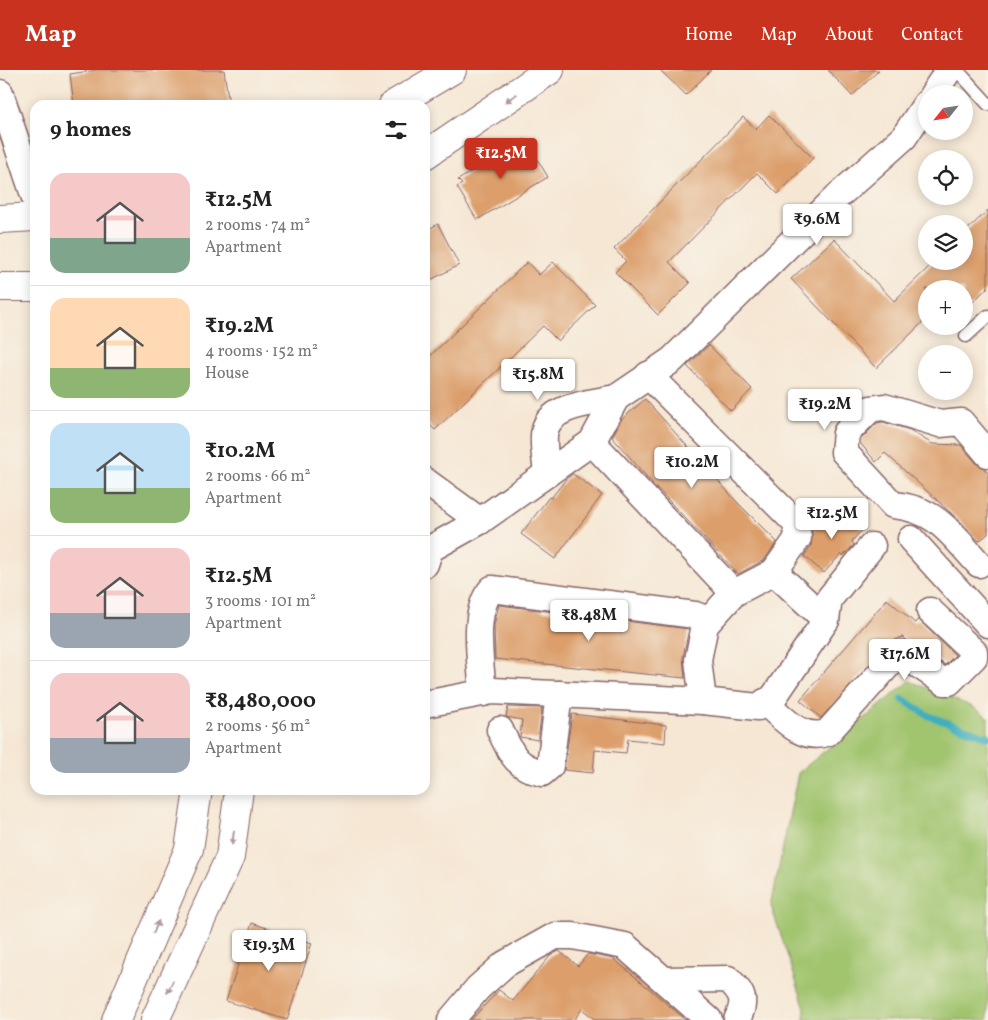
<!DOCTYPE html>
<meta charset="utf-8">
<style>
body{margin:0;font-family:Vollkorn,serif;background:#f2f2f2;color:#222;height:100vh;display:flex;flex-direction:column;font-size:19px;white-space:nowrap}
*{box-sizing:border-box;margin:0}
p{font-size:16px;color:#767676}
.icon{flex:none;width:28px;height:28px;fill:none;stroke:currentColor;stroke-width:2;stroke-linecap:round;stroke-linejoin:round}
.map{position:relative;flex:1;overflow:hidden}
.drawer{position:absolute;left:30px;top:30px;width:400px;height:695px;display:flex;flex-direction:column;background:#fff;border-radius:15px;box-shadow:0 2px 12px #0003}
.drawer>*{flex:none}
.needle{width:32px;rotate:240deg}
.fabs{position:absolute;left:918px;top:15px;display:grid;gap:10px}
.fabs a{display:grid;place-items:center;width:55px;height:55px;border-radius:50%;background:#fff;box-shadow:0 2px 12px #0003;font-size:25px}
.price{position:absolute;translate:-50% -42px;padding:0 11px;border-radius:5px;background:#fff;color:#222;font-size:16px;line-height:32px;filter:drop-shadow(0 1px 2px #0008)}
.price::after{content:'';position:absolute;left:50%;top:30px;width:15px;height:11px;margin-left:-8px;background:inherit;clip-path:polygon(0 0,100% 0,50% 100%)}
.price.active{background:#c8321e;color:#fff}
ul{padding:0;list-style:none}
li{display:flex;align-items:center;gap:15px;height:125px;padding:0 20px}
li+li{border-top:1px solid #e0e0e0}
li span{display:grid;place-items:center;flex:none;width:140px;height:100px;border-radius:15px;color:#555}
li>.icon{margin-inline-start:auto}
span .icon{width:60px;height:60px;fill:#fffc;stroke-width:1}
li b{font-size:21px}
h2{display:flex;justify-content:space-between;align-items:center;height:60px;padding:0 20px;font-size:21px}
header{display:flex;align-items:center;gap:30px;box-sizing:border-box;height:70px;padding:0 25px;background:#c8321e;color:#fff}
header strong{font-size:24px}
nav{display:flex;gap:28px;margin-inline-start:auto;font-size:18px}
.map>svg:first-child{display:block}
</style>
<header>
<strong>Map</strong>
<nav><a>Home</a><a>Map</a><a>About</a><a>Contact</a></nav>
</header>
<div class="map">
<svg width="988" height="950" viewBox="0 0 988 950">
<rect width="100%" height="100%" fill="#f7f3e8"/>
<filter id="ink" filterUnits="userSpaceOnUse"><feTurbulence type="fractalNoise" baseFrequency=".02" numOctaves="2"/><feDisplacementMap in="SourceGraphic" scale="10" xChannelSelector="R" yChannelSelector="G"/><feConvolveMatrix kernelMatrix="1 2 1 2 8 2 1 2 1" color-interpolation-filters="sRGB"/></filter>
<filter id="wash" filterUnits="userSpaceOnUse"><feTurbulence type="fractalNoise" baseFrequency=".0096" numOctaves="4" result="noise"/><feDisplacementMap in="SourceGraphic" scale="20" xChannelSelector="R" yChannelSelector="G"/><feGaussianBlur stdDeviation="1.12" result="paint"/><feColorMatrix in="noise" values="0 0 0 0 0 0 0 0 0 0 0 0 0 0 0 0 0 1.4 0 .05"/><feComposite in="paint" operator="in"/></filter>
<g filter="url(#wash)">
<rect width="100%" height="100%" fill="#f6e7d4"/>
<!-- green -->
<path fill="#a1c46e" stroke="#76724c" d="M 910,611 L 973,637 L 988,647 L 988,950 L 804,950 L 805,938 L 771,836 L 798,703 Z"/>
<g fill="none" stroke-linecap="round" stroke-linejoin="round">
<!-- stream -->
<path stroke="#40aebc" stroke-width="7" d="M 902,629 L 929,646 L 988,667"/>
</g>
<g id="blocks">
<!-- building -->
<g fill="#dc9e6b">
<path d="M 96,0 L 224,0 L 229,35 L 74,35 L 70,4 Z"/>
<path d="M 660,0 L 711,0 L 686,25 Z"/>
<path d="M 828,0 L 879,0 L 852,26 Z"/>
<path d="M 769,45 L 813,88 L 778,124 L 757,103 L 669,192 L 690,213 L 658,245 L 615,202 L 626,191 L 614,179 L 743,47 L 756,59 Z"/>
<path d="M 525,69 L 548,107 L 477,150 L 457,117 L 462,114 L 458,110 Z"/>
<path d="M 988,140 L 988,217 L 964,241 L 964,219 L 926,219 L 926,249 L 876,298 L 791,209 L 834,169 L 894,231 L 935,191 L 964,191 L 964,163 Z"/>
<path d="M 438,154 L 459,195 L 425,213 L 425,161 Z"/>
<path d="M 527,192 L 539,205 L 553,192 L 595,235 L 558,271 L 543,256 L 435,360 L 425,350 L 425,291 Z"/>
<path d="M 709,275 L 752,319 L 731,341 L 687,296 Z"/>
<path d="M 645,329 L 737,432 L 777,472 L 764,490 L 738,504 L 653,414 L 612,367 L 621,350 Z"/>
<path d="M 883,352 L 910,360 L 932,374 L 961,375 L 977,394 L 984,398 L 988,403 L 988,464 L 979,471 L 961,452 L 885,383 L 876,392 L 860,373 L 860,370 L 877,353 Z"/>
<path d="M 573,404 L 602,425 L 555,489 L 521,464 L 549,427 L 551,428 L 566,409 Z"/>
<path d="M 837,437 L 862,460 L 852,471 L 854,475 L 843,486 L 841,484 L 824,503 L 804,486 L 811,476 L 812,462 Z"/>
<path d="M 887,529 L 915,553 L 918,549 L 955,585 L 945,595 L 902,567 L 891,572 L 821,648 L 800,630 Z"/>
<path d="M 499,535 L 689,559 L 683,587 L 685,608 L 495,589 L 494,555 Z"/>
<path d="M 508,637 L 542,638 L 538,670 L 520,667 L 522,650 L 506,647 Z"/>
<path d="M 572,644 L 666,655 L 665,673 L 628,669 L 626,683 L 595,680 L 593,703 L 564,700 Z"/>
<path d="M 252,853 L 312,873 L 287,950 L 226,931 Z"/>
<path d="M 559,881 L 578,896 L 588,884 L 614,889 L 686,950 L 596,950 L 582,939 L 574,950 L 471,950 L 499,920 L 513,931 L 550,886 Z"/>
</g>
</g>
</g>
<g filter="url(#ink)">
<use href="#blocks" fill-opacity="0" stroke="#866566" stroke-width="1"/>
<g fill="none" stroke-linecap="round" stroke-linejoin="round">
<!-- lane casing -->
<g stroke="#866566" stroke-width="15">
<g id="lane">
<path d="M 957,0 L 988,34"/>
<path d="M 966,266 L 988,246"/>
</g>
</g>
<!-- street casing -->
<g stroke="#866566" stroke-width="29">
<g id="street">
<path d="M 0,23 L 35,128"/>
<path d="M 933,24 L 949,0"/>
<path d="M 648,305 L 796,453 L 798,468 L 774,502"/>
<path d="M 592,372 L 734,523"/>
<path d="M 547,404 C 546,392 543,377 544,365 C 546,334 594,333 616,328"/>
<path d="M 425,411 L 480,451"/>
<path d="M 911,469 L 988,554"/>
<path d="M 425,494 L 430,479 L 480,451 L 592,372 L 616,328 L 672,290 L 838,126 L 904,67 L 926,34"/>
<path d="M 979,494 C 951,464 937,439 893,435 L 844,382 L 846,363 L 870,339 L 884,337 L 940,354 L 961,352 L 988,384"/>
<path d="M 483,623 C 481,594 471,541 492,519 L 695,545 L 708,550"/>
<path d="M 703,631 L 698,590 L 705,555 L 734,523 L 774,502 L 826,550"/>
<path d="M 765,632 C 784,649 801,671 827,663 L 896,586 L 902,584 L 944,612 L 949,612 L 974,587 L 974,582 L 930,541"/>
<path d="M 425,634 L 492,621 L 703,631 L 758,637 L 773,628 L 826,550 L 829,529 L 872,476"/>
<path d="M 500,660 C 511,683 515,696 542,703 L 550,696 L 559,624"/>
<path d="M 665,910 L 728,909 C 744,924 746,931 737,950"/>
<path d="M 451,950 L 478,918 L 505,894 L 555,866 L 573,866 L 625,876 L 709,950"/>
</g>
</g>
<!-- secondary casing -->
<g stroke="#866566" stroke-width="30">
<g id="secondary">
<path d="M 393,35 L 452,0"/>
<path d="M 425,85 L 550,0"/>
<path d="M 0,149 L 35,147"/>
<path d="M 0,217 L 35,217"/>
<path d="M 116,950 L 189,779 L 198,720"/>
<path d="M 155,950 L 230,787 L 239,720"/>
</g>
</g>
<!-- lane -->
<use href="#lane" stroke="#fff" stroke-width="12"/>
<!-- street -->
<use href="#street" stroke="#fff" stroke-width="26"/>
<!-- secondary -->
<use href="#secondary" stroke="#fff" stroke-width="28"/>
</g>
<!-- one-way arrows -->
<defs><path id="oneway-solid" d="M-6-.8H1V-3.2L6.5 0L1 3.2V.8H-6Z" transform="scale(1.25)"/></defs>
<g fill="#ae9aa0">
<use href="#oneway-solid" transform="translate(511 28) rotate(146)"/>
<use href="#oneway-solid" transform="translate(233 768) rotate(98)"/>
<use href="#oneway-solid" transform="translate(156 857) rotate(-67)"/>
<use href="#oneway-solid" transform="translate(170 917) rotate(115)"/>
</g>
</g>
</svg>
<div class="fabs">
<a><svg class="needle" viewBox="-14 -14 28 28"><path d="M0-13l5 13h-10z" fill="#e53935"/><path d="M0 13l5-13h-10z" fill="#767676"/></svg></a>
<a><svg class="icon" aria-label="locate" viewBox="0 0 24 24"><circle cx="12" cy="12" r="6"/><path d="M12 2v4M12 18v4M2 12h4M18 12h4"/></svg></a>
<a><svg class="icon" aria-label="layers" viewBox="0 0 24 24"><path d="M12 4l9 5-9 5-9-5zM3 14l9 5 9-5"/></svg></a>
<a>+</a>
<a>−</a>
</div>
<b class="price active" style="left:501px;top:110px">₹12.5M</b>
<b class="price" style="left:817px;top:176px">₹9.6M</b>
<b class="price" style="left:538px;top:331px">₹15.8M</b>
<b class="price" style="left:825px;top:361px">₹19.2M</b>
<b class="price" style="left:692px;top:419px">₹10.2M</b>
<b class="price" style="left:832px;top:470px">₹12.5M</b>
<b class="price" style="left:589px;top:572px">₹8.48M</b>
<b class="price" style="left:905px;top:611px">₹17.6M</b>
<b class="price" style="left:269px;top:902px">₹19.3M</b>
<section class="drawer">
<h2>9 homes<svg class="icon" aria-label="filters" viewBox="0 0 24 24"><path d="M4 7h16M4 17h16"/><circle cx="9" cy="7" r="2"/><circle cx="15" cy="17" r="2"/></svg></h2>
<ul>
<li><span style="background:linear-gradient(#f6c9c9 65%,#7fa58c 0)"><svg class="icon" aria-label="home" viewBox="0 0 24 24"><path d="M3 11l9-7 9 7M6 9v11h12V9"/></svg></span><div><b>₹12.5M</b><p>2 rooms · 74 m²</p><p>Apartment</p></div></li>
<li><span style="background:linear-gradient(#ffd9b3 70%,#8fb573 0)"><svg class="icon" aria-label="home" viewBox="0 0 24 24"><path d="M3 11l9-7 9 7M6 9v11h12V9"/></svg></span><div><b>₹19.2M</b><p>4 rooms · 152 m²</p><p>House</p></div></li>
<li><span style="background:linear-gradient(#bfe0f5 65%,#8fb573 0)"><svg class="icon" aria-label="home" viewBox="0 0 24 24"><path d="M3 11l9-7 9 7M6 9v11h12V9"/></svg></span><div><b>₹10.2M</b><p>2 rooms · 66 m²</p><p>Apartment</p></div></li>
<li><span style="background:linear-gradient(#f6c9c9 65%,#9aa5b1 0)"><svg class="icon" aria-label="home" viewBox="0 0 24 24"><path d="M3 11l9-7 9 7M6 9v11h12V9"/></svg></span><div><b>₹12.5M</b><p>3 rooms · 101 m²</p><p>Apartment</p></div></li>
<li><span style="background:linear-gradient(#f6c9c9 65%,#9aa5b1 0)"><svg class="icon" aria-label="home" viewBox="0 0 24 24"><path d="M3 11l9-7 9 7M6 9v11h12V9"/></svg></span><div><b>₹8,480,000</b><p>2 rooms · 56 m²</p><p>Apartment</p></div></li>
</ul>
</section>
</div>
